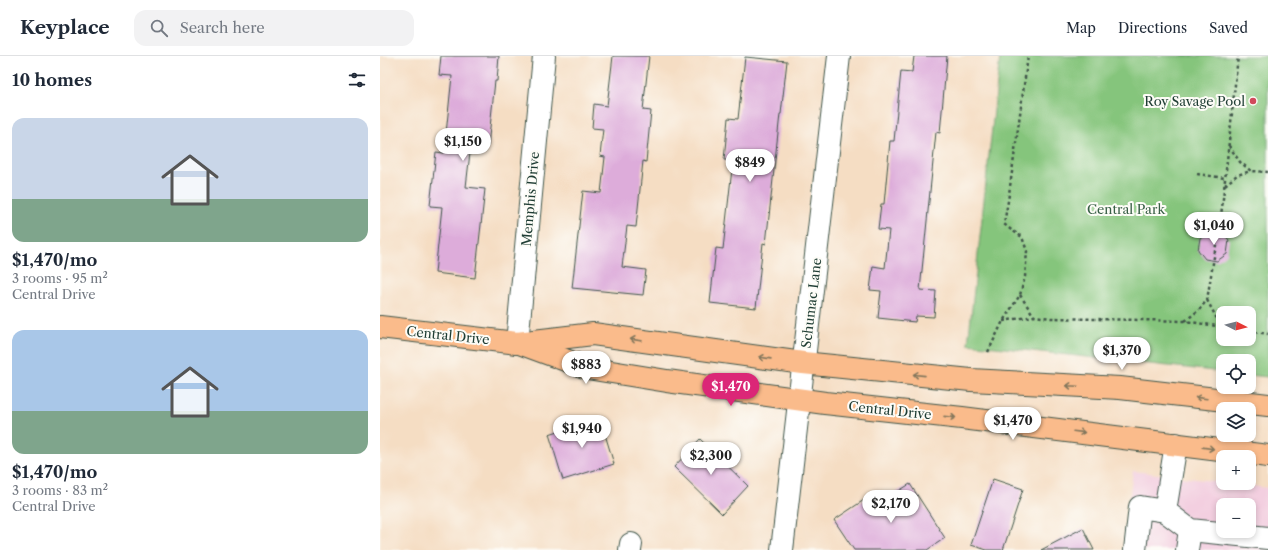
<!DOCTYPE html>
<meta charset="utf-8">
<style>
body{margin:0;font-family:"Libre Caslon Text",serif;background:#f2f2f3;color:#1f2937;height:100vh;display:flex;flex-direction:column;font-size:15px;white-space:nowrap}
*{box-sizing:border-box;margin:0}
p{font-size:13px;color:#747a83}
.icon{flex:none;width:22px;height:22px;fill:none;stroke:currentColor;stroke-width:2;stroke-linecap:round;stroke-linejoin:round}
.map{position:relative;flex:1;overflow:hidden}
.side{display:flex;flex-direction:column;background:#fff;width:380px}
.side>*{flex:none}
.needle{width:26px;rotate:96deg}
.controls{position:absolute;left:836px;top:250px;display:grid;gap:8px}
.controls a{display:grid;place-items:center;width:40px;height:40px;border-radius:8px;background:#fff;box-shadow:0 2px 6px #0003;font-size:20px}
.price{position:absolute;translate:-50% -34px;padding:0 9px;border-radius:14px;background:#fff;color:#222;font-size:13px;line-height:26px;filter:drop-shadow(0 1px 2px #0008)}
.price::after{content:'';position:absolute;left:50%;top:24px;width:12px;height:9px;margin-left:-6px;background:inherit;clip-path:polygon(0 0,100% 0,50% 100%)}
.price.current{background:#db2777;color:#fff}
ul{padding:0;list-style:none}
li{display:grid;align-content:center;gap:8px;height:212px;padding:0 12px}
li span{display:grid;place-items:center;height:124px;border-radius:12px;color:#555}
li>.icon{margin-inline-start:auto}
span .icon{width:72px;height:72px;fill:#fffc;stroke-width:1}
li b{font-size:17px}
h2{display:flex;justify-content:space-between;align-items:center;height:48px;padding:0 12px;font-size:17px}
header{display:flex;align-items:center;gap:24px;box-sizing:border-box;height:56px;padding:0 20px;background:#fff;border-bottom:1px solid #e0e1e3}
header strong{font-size:19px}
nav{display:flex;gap:22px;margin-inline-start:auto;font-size:14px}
.search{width:280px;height:36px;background:#f2f2f3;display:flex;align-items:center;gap:10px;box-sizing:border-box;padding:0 14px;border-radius:12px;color:#747a83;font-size:15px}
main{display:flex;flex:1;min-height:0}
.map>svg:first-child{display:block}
</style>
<header>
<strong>Keyplace</strong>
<div class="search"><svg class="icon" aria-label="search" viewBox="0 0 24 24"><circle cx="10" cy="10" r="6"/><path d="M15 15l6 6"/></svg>Search here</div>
<nav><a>Map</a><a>Directions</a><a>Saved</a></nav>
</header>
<main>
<section class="side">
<h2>10 homes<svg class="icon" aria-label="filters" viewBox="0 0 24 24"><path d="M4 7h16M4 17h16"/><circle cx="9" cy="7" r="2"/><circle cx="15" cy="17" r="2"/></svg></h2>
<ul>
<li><span style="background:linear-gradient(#c9d6e8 65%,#7fa58c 0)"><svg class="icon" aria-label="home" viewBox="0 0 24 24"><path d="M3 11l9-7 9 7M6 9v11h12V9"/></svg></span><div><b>$1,470/mo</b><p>3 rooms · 95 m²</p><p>Central Drive</p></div></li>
<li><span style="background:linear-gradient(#a9c7e8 65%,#7fa58c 0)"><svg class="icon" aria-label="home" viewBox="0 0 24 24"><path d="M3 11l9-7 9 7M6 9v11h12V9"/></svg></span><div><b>$1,470/mo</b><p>3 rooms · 83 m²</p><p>Central Drive</p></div></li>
</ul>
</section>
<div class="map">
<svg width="888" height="494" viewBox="0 0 888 494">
<rect width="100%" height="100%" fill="#fdfcf7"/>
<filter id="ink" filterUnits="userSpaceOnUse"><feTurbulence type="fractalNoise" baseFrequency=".025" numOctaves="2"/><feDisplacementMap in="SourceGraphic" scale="8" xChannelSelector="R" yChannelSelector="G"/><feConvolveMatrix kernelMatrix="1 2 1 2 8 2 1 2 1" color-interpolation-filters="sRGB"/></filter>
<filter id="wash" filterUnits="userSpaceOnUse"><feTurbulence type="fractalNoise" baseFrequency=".012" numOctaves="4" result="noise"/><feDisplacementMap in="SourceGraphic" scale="16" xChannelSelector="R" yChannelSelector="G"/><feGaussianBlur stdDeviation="0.9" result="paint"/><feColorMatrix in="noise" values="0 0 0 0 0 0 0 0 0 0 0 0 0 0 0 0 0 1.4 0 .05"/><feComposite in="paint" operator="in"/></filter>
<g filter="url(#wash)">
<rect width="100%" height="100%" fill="#f5ddc3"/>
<!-- built -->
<path fill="#f3cfe0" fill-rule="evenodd" d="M 753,415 L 888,432 L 888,494 L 743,494 ZM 843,449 L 869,449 L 869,475 L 843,475 Z"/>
<!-- green -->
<path fill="#85c57c" stroke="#528158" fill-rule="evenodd" d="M 620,0 L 888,0 L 888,321 L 869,319 L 869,305 L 843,305 L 843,316 L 588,288 ZM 843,257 L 869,257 L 869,283 L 843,283 Z"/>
<g id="blocks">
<!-- building -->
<g fill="#ddacda">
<path d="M 61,0 L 119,0 L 117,25 L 115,25 L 108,90 L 91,88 L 86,131 L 105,133 L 95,222 L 55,217 L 62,151 L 50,150 L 56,96 L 64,97 L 72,20 L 59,19 Z"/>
<path d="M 233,0 L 269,0 L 263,54 L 271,55 L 266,106 L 263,105 L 256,171 L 247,170 L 242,211 L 266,214 L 263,239 L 192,232 L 203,135 L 221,137 L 225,101 L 220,100 L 223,73 L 212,72 L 214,48 L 227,50 Z"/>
<path d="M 534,0 L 567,0 L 560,77 L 556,76 L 540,234 L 556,235 L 554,261 L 536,260 L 535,266 L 498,262 L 501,235 L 490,234 L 493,210 L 505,212 L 509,174 L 498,173 L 501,148 L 504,148 L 510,85 L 514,85 L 521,15 L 532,16 Z"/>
<path d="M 365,1 L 407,5 L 401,58 L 400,58 L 386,188 L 383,187 L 376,252 L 330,247 L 336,192 L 343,193 L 353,104 L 344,104 L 348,62 L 358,63 Z"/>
<path d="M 830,174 L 842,176 L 849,184 L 847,198 L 837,205 L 825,203 L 818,194 L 820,182 Z"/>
<path d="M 220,362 L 234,408 L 183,424 L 169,378 Z"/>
<path d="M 320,383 L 368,430 L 342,458 L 294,411 Z"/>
<path d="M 613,423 L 643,433 L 623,494 L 607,494 L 591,489 Z"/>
<path d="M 530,428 L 565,482 L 547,494 L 474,494 L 454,464 L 490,440 L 496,449 Z"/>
<path d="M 703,472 L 714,494 L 661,494 Z"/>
</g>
</g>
</g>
<g filter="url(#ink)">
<use href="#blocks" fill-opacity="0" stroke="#3f5549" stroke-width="1"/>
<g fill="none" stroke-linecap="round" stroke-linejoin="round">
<!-- minor casing -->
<g stroke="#3f5549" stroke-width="24">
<g id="minor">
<path d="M 137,287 L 164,0"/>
<path d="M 796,388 L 785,455 L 810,474 L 888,482"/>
<path d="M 250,494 L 251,488"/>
<path d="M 402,494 L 459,0"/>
<path d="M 755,494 L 760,451 L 785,455"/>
<path d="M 807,494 L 810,474"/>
</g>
</g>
<!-- major casing -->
<g stroke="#3f5549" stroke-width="24">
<g id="major">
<path d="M 0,271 L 137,287 L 213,278 L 423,307 L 591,324 L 740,332 L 888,349"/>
<path d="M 142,288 L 207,312 L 287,325 L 445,347 L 582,362 L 888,400"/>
</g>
</g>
<!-- path -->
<g stroke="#3f5549" stroke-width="2.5" stroke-dasharray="3 3" stroke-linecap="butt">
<path d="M 849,90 L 860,106 L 871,115 L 888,116"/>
<path d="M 817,118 L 845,122"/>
<path d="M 845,129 L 857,119 L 871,115"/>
<path d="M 640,239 L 654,260"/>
<path d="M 827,244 L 836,261 L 843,268"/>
<path d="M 623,265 L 654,260 L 671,262 L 805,265 L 843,271"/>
<path d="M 805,265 L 819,254 L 827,244 L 842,152 L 858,0"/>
<path d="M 869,275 L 888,278"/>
<path d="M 608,296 L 623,265 L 640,239 L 645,221 L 647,195 L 642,181 L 630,173 L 624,168 L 628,145 L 648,0"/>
</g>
<!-- minor -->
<use href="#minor" stroke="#fff" stroke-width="22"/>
<!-- major -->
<use href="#major" stroke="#fabb8b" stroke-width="22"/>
</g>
<!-- one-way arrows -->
<defs><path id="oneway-shaft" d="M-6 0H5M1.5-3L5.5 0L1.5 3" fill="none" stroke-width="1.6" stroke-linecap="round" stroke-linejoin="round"/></defs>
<g stroke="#82765b">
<use href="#oneway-shaft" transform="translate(256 284) rotate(-172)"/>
<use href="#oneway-shaft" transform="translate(385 302) rotate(-172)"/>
<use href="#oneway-shaft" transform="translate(539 319) rotate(-174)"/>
<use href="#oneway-shaft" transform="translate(692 330) rotate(-177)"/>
<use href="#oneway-shaft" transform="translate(821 342) rotate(-173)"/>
<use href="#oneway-shaft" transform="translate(570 361) rotate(6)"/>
<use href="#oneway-shaft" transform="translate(699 376) rotate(7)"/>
<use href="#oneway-shaft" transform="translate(828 392) rotate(8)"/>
</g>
</g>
<!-- markers -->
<circle fill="#d1495b" stroke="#fdfcf7" stroke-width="1.5" cx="873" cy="45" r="4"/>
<g text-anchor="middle" stroke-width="4" stroke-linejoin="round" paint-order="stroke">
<!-- poi labels -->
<g font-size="13" fill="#1f3d34" stroke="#fdfcf7" text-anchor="end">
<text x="865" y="50">Roy Savage Pool</text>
</g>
<!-- street labels -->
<g font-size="13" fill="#1f3d34" stroke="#fdfcf7">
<text transform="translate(150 143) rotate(-85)" y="5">Memphis Drive</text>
<text transform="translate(431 247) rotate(-83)" y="5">Schumac Lane</text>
<text transform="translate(68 279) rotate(6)" y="5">Central Drive</text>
<text transform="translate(510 354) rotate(6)" y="5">Central Drive</text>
</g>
<!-- park labels -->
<g font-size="13" fill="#385f46" stroke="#fdfcf7">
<text x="746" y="158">Central Park</text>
</g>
</g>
</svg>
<div class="controls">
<a><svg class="needle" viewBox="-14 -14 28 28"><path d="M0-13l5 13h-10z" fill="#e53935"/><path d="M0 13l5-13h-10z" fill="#747a83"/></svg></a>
<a><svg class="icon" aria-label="locate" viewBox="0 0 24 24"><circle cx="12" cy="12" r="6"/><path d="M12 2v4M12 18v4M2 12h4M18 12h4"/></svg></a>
<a><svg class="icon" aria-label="layers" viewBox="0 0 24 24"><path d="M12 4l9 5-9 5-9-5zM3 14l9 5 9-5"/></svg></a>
<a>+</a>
<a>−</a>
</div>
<b class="price" style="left:83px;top:106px">$1,150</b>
<b class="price" style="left:370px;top:127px">$849</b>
<b class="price" style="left:834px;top:190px">$1,040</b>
<b class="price" style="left:742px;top:315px">$1,370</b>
<b class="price" style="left:206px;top:329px">$883</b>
<b class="price current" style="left:351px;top:351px">$1,470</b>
<b class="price" style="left:633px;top:385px">$1,470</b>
<b class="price" style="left:202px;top:393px">$1,940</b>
<b class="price" style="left:331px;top:420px">$2,300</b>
<b class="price" style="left:511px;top:468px">$2,170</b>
</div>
</main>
